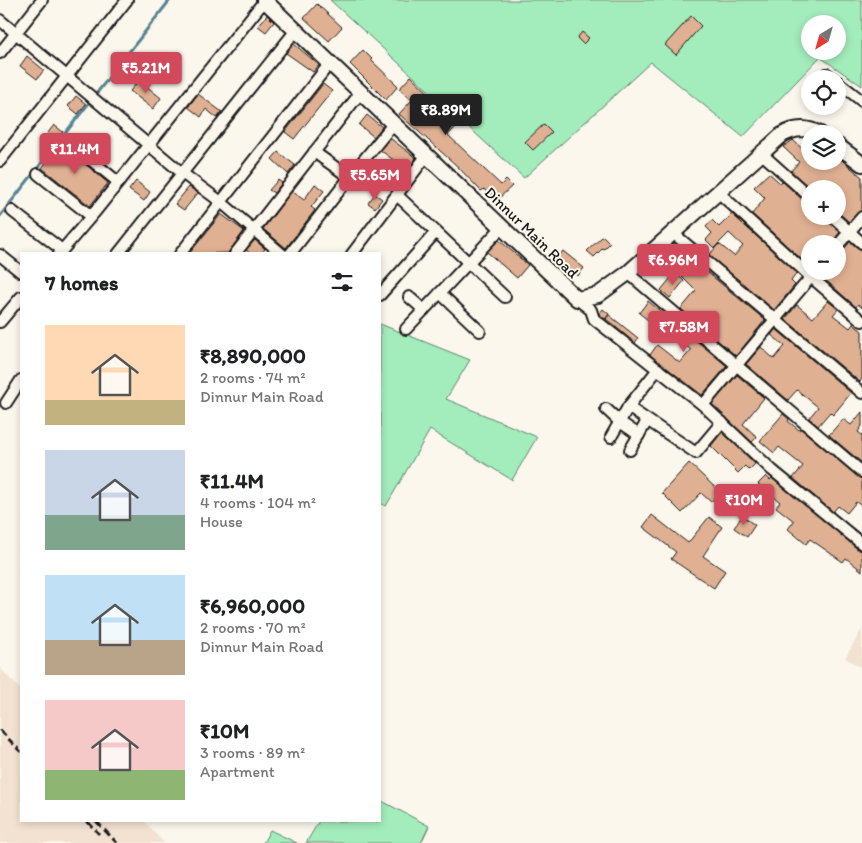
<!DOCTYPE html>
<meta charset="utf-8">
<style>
body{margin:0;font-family:Itim,sans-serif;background:#f2f2f2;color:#202124;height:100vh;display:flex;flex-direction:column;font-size:19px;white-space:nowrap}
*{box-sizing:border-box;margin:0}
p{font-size:16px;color:#757577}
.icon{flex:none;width:28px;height:28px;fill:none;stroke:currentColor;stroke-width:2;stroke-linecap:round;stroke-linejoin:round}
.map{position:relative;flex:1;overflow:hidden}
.sheet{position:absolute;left:20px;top:252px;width:361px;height:570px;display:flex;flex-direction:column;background:#fff;border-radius:0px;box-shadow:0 2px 8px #0003}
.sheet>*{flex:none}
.needle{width:32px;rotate:217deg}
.buttons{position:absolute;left:801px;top:15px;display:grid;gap:10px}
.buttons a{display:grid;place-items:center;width:45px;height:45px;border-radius:50%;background:#fff;box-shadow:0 2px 8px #0003;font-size:25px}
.price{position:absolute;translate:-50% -42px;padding:0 11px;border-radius:5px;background:#d1495b;color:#fff;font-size:16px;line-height:32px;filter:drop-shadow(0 1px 2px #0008)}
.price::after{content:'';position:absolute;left:50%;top:30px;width:15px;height:11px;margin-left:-8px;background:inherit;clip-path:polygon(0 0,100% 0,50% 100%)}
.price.on{background:#222;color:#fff}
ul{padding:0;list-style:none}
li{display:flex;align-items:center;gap:15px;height:125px;padding:0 25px}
li span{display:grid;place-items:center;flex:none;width:140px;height:100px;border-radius:0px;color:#555}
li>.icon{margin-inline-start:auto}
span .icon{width:60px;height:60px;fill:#fffc;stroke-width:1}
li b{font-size:21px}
h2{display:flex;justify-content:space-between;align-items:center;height:60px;padding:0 25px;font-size:21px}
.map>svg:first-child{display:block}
</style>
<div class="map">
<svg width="862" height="843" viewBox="0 0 862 843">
<rect width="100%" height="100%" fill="#fbf7ec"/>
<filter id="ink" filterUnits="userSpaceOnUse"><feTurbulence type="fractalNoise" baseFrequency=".02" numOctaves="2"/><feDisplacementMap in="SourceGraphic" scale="10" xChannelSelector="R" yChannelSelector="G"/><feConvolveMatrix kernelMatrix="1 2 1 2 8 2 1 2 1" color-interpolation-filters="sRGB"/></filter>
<g filter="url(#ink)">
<!-- built -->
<g fill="#f3e2d1">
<path d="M 862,629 L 862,668 L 845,658 Z"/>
<path d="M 0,668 L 21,690 L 21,821 L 144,821 L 164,843 L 0,843 Z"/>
</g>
<!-- green -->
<g fill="#a3ecbb" stroke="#60846c" fill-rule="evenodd">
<path d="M 330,0 L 862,0 L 862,86 L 820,57 L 743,137 L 651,62 L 524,178 ZM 810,24 L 838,24 L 838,51 L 810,51 Z"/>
<path d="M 380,324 L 470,360 L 446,399 L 537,437 L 512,480 L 430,430 L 386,506 L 380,503 Z"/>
<path d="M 380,800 L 429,826 L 421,843 L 306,843 L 319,821 L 380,821 Z"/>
<path d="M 270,830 L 297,843 L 263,843 Z"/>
</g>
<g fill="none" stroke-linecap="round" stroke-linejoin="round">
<!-- stream -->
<path stroke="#588492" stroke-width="3" d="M 0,216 L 170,0"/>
</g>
<!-- building -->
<g fill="#e0b092" stroke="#1c1c1c">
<path d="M 317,4 L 342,27 L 329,41 L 304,18 Z"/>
<path d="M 267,15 L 274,22 L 266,32 L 258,26 Z"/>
<path d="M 691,16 L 701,26 L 676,55 L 665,45 Z"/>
<path d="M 582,32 L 589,38 L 583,44 L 577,38 Z"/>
<path d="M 294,44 L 319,65 L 313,72 L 286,53 Z"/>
<path d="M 363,50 L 372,59 L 371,60 L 398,86 L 386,100 L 350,64 Z"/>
<path d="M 27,56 L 44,70 L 37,79 L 20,66 Z"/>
<path d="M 411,76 L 460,123 L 448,135 L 501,185 L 506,180 L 512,186 L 495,202 L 484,189 L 481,191 L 457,166 L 399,114 L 412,100 L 399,89 Z"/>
<path d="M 139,80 L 161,98 L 153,109 L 130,91 Z"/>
<path d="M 323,84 L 332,91 L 294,139 L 285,132 Z"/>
<path d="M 198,94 L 222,112 L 217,118 L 206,109 L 201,117 L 188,107 Z"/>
<path d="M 76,96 L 86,104 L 78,114 L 68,106 Z"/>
<path d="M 367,115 L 382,127 L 374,137 L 359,125 Z"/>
<path d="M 544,124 L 552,132 L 533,150 L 525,142 Z"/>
<path d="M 54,125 L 63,132 L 55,141 L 47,134 Z"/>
<path d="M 390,138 L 416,158 L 407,170 L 380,150 Z"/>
<path d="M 793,140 L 810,156 L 810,161 L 838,161 L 838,157 L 862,177 L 862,210 L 857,213 L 849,222 L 838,212 L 838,189 L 811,189 L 791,171 L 799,162 L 783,147 Z"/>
<path d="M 62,142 L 65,147 L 108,183 L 90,206 L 42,168 Z"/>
<path d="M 278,152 L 295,165 L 288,174 L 272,159 Z"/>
<path d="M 370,165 L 381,173 L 374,183 L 362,174 Z"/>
<path d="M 769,173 L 780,183 L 782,181 L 805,202 L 810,204 L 810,216 L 821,216 L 840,232 L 831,244 L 810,244 L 810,267 L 752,214 L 765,198 L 754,187 Z"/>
<path d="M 278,180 L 282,183 L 274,193 L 269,190 Z"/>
<path d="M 136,181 L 150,192 L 144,201 L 129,190 Z"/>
<path d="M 315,184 L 324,191 L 311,207 L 315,210 L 286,248 L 263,229 L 292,191 L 304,200 Z"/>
<path d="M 189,187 L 198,193 L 184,210 L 175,204 Z"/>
<path d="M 375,194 L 382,199 L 375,208 L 368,203 Z"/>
<path d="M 221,214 L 244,231 L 228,253 L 189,254 Z"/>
<path d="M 732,214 L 797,273 L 791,281 L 795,285 L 774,310 L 709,255 L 719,244 L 734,256 L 743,246 L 729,233 L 714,248 L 706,240 L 712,233 L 706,227 L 712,220 L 719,227 Z"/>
<path d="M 603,236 L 610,243 L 604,249 L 603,248 L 594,257 L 587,251 Z"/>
<path d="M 255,240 L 265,249 L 261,254 L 251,254 L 246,250 Z"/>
<path d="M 499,240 L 528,265 L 517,278 L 487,252 Z"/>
<path d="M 850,242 L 858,248 L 862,250 L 862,308 L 858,304 L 856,307 L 821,276 L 823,271 L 838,271 L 838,252 L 843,250 Z"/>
<path d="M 563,251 L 584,268 L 578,276 L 557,259 Z"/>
<path d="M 695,262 L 765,320 L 736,356 L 681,309 L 696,291 L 682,277 Z"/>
<path d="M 675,273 L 684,281 L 670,298 L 661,290 Z"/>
<path d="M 648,301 L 727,366 L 702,395 L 650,355 L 657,345 L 680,363 L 691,350 L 672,335 L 666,342 L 653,332 L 657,327 L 639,313 Z"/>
<path d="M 828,301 L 838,309 L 833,315 L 850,328 L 853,324 L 862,331 L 862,379 L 860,382 L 785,319 L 797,305 L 813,318 Z"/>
<path d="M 603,309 L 609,314 L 605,319 L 599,314 Z"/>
<path d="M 609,315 L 638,338 L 635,343 L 606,319 Z"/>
<path d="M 776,329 L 851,393 L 833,415 L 830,412 L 818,426 L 809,418 L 818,407 L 797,390 L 788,400 L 746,364 L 761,347 L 774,359 L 785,346 L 771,335 Z"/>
<path d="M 737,375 L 764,398 L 743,424 L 757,437 L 752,442 L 712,404 Z"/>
<path d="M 862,412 L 862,426 L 858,432 L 862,435 L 862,463 L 829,435 L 843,419 L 851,425 Z"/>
<path d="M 783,414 L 789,419 L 788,421 L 799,430 L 801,429 L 858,477 L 862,479 L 862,506 L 856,502 L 847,513 L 838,506 L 833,512 L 793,478 L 803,466 L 779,447 L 774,453 L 760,441 Z"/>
<path d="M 722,432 L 755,464 L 749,470 L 745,466 L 738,473 L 711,446 Z"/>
<path d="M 689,463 L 720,492 L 711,502 L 701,493 L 682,513 L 662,493 Z"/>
<path d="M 766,476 L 770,480 L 772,478 L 858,549 L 862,551 L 862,571 L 846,558 L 843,562 L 810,539 L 806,544 L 788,529 L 794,521 L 776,507 L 780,502 L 758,484 Z"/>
<path d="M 652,515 L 688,543 L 709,517 L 722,527 L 703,556 L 725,571 L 714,588 L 671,559 L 676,552 L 643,527 Z"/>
<path d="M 742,516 L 755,525 L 747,537 L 734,528 Z"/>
</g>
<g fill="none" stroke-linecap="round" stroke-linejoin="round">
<!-- street casing -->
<g stroke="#1c1c1c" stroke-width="14">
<g id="street">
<path d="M 0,20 L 182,173 L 221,202 L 180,254"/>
<path d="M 0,53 L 42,0"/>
<path d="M 827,74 L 833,79"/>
<path d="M 838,82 L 862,101"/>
<path d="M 69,142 L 118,182"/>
<path d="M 314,152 L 349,177"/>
<path d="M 761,153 L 810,197"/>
<path d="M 0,161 L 127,0"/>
<path d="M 38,174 L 91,216"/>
<path d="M 717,191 L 811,277 L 862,321"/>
<path d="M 397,195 L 505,297"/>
<path d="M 12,211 L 62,250"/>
<path d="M 832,216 L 862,243"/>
<path d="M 673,233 L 862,393"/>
<path d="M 838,245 L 862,217"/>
<path d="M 59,254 L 94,213 L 265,0"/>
<path d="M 118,254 L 296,30"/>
<path d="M 235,254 L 361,92"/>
<path d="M 282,254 L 221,202 L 330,63"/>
<path d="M 290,254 L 353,173 L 394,123"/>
<path d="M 352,254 L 427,155"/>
<path d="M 0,255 L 21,272"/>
<path d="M 628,273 L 862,472"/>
<path d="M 440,293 L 480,331"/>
<path d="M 380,295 L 436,232"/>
<path d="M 409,297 L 424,310"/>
<path d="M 577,299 L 591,310 L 594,319 L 703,405 L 772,470 L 862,544"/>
<path d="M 0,322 L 21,297"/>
<path d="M 406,329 L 502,227"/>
<path d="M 658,369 L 628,407 L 696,453 L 722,422"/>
<path d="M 6,403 L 21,380"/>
<path d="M 703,405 L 816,271"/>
<path d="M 606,409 L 620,422 L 639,435"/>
<path d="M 611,437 L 628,407"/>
<path d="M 630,450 L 647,421"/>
</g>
</g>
<!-- secondary casing -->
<g stroke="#1c1c1c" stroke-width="18">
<g id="secondary">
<path d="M 264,0 L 577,299 L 598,295 L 628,273 L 782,135 C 794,128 807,127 820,134"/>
<path d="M 838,146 L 862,164"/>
</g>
</g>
<!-- street -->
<use href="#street" stroke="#fbf7ec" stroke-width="10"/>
<!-- secondary -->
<use href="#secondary" stroke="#fbf7ec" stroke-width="14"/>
<!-- rail -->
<g stroke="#1c1c1c" stroke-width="3" stroke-dasharray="8 4" stroke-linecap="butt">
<path d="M 0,730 L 21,752"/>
<path d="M 87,821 L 99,834"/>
<path d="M 96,821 L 117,843"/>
</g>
</g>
</g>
<g text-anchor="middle" stroke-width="4" stroke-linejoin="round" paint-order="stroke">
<!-- street labels -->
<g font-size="16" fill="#1c1c1c" stroke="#fbf7ec">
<text transform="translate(532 232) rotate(44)" y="6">Dinnur Main Road</text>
</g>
</g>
</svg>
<div class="buttons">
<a><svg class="needle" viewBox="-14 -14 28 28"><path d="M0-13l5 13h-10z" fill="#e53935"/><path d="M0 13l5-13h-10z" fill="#757577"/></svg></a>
<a><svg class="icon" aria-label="locate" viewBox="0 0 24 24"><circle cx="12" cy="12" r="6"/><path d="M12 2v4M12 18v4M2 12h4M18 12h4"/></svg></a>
<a><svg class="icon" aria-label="layers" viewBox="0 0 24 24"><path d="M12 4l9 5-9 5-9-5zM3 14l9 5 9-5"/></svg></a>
<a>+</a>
<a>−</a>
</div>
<b class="price" style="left:146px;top:94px">₹5.21M</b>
<b class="price on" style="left:446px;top:136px">₹8.89M</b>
<b class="price" style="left:75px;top:175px">₹11.4M</b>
<b class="price" style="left:375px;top:201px">₹5.65M</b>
<b class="price" style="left:673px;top:286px">₹6.96M</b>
<b class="price" style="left:684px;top:353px">₹7.58M</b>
<b class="price" style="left:744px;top:526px">₹10M</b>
<section class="sheet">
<h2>7 homes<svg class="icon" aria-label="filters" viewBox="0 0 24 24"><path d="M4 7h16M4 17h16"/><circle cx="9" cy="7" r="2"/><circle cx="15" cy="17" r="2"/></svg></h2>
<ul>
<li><span style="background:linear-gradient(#ffd9b3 75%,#c2b280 0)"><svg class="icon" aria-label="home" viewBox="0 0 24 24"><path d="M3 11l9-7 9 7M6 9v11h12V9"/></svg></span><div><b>₹8,890,000</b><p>2 rooms · 74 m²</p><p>Dinnur Main Road</p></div></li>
<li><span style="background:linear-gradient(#c9d6e8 65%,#7fa58c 0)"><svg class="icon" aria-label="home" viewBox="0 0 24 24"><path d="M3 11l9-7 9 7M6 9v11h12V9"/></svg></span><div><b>₹11.4M</b><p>4 rooms · 104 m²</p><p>House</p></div></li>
<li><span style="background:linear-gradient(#bfe0f5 65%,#b9a48a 0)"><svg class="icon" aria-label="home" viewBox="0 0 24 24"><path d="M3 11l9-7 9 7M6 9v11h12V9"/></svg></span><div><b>₹6,960,000</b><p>2 rooms · 70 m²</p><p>Dinnur Main Road</p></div></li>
<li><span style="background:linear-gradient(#f6c9c9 70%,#8fb573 0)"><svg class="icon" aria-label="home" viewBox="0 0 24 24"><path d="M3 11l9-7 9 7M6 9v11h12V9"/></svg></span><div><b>₹10M</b><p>3 rooms · 89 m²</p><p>Apartment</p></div></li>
</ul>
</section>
</div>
